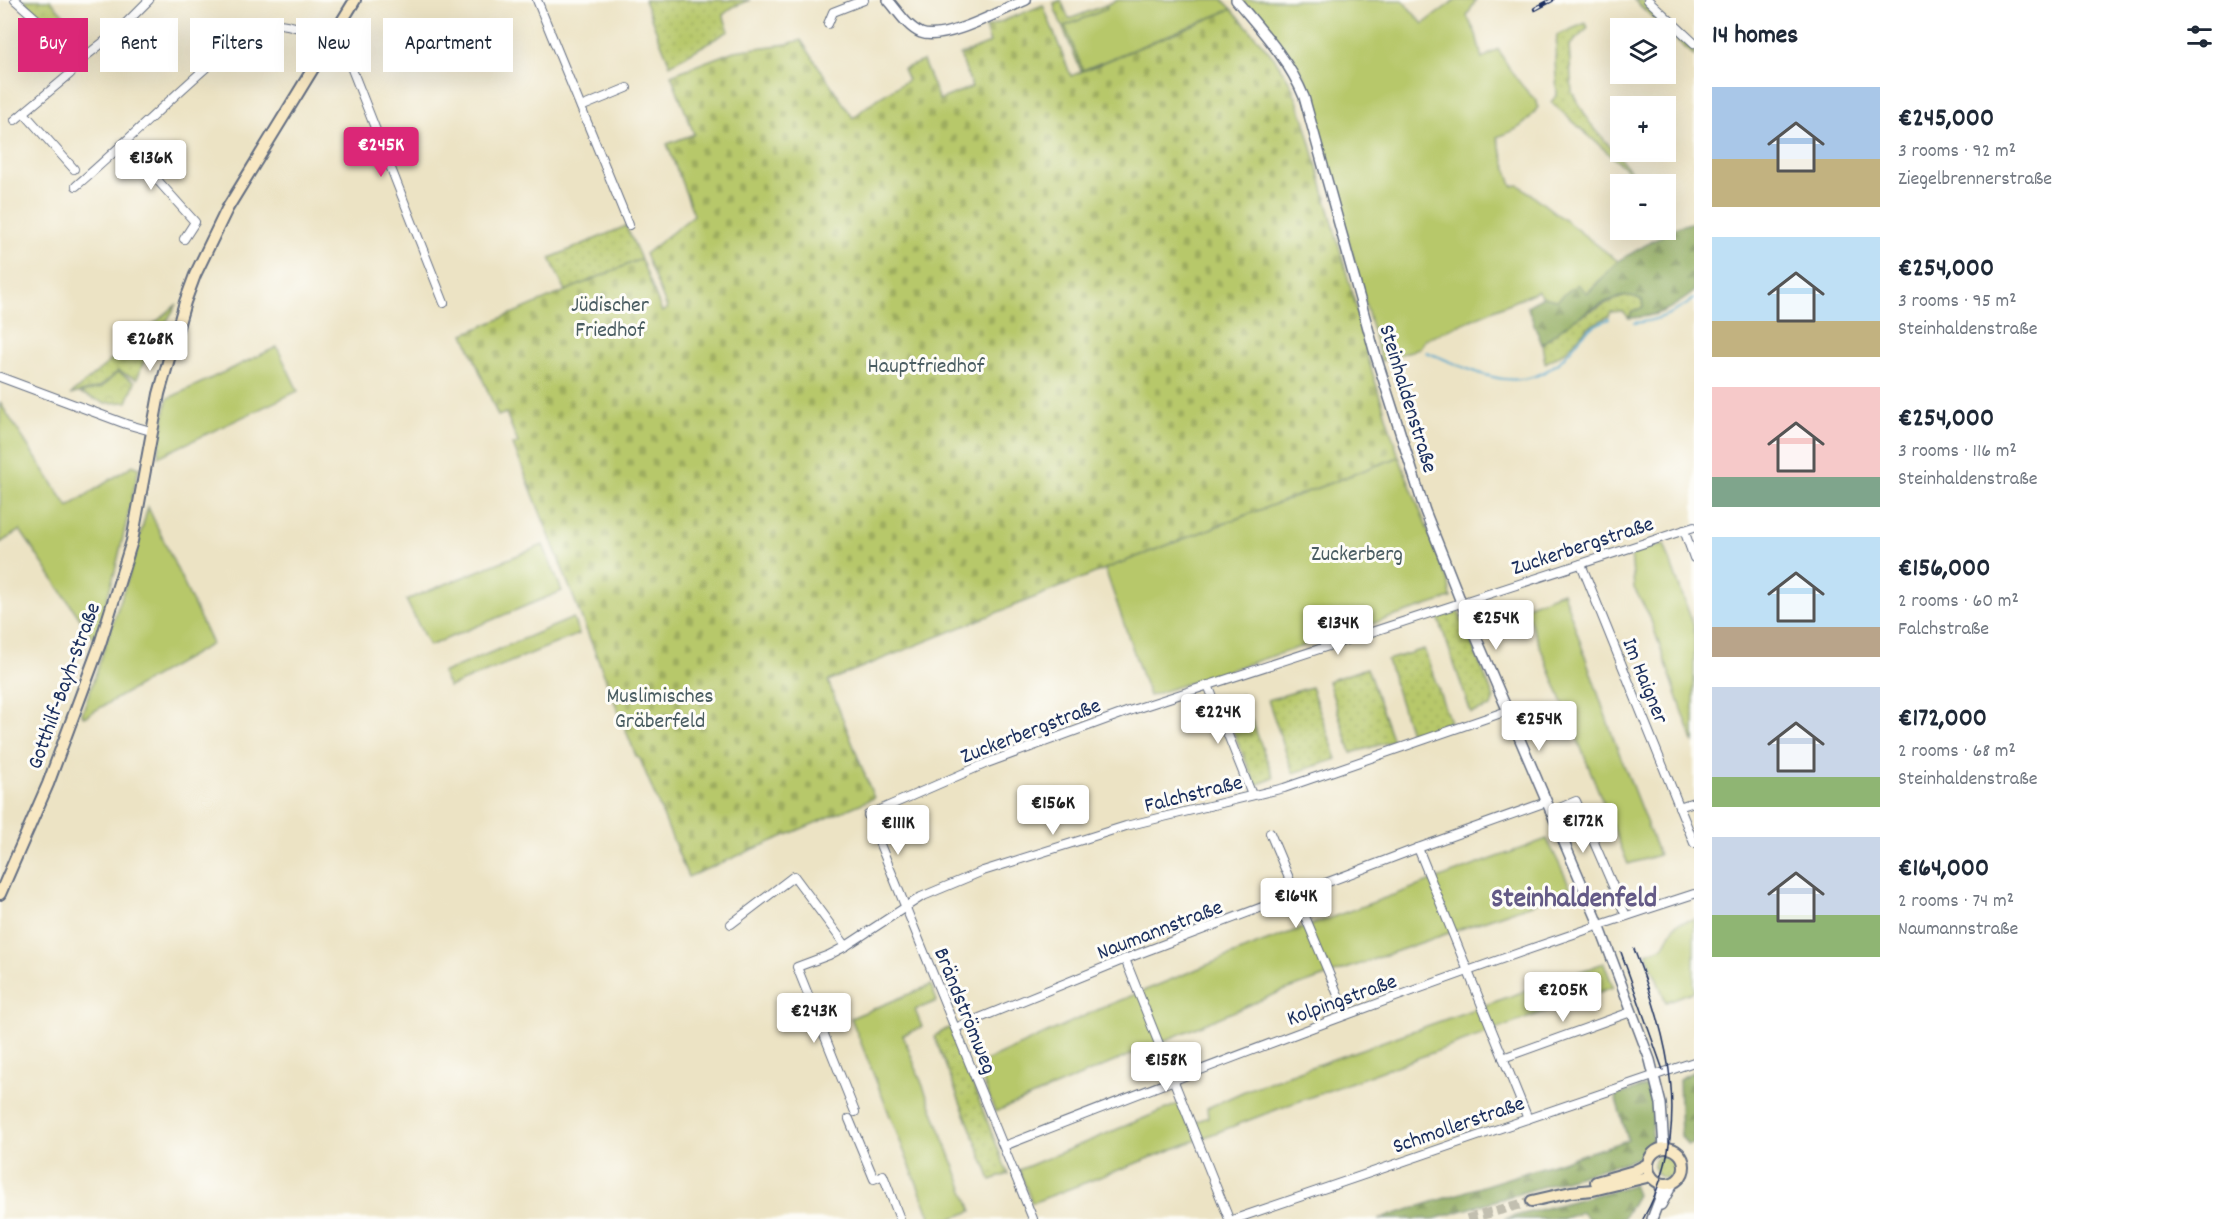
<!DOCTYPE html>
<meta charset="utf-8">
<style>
body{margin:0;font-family:Dekko,sans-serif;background:#f2f2f3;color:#1f2937;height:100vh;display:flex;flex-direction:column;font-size:22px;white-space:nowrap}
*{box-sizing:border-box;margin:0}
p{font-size:20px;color:#747a83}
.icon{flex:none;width:33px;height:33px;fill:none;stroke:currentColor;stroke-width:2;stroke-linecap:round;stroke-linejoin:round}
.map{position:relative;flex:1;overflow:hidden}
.panel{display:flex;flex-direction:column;background:#fff;width:540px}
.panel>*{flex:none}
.top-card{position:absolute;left:18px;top:18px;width:570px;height:54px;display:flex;gap:12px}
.buttons{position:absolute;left:1610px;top:18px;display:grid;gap:12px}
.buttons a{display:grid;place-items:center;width:66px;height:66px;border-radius:0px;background:#fff;box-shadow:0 6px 24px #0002;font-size:30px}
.price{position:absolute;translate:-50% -51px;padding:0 14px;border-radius:6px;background:#fff;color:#222;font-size:20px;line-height:39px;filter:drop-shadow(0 2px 3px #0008)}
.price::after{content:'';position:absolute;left:50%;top:36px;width:18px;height:14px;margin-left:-9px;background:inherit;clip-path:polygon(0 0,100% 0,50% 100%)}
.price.on{background:#db2777;color:#fff}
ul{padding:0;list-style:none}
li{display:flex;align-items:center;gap:18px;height:150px;padding:0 18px}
li span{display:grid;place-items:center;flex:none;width:168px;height:120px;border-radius:0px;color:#555}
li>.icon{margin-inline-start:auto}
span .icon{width:72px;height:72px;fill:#fffc;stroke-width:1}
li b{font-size:26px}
h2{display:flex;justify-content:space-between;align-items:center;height:72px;padding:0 18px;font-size:26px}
.chip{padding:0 21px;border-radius:0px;background:#fff;box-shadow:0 6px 24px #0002;font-size:21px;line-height:54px}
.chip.on{background:#db2777;color:#fff}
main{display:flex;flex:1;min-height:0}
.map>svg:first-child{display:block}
</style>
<main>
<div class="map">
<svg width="1694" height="1219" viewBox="0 0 1694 1219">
<defs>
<pattern id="grass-dots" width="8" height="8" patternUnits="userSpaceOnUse" patternTransform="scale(1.5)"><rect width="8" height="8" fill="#b7c86a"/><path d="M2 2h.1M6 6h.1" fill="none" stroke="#9dac5e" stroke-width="1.8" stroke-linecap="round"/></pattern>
<pattern id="forest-firs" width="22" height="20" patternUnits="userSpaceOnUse" patternTransform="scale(1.5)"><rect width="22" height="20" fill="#91ac5e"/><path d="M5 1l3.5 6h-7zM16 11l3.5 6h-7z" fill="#768c51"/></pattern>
<pattern id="cemetery-stones" width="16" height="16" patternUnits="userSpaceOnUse" patternTransform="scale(1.5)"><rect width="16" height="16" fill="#b7c86a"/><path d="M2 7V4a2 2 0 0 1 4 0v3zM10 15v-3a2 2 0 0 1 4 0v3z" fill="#9dac5e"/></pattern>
<pattern id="park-crowns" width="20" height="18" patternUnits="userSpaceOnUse" patternTransform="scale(1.5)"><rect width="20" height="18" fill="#b7c86a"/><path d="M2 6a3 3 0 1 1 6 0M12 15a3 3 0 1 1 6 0" fill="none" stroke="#9dac5e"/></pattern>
</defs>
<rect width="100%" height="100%" fill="#fdfcf7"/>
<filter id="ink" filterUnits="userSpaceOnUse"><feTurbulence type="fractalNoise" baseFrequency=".0167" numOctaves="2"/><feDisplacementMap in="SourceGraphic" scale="12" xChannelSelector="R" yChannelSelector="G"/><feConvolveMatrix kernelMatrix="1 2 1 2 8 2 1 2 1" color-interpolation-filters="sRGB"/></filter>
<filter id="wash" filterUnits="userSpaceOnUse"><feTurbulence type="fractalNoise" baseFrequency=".008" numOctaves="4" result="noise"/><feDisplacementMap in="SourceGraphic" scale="24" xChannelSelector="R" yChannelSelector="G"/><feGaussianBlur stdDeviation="1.35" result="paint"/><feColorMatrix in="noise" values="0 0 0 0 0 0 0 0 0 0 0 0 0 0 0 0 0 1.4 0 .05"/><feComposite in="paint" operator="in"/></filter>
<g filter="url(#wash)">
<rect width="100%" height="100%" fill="#ece3c4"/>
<!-- grass -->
<g fill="url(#grass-dots)" stroke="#697c64" stroke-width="1.5">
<path d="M 23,0 L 50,0 L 78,30 L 66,38 Z"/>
<path d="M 644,0 L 750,0 L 733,7 L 723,15 L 729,31 L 670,65 Z"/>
<path d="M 1061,0 L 1069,19 L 1106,5 L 1107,9 L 1065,26 L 1083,70 L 1081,71 L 1055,9 L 1054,3 Z"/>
<path d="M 1634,0 L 1642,0 L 1694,50 L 1694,56 Z"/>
<path d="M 1586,23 L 1588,28 L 1569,46 L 1572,92 L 1590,123 L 1631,171 L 1636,184 L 1626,169 L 1551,102 L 1557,95 L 1555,60 L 1557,35 Z"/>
<path d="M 626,226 L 641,259 L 565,291 L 550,258 Z"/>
<path d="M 1630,295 L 1642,300 L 1643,308 L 1632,312 L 1629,318 L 1623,311 L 1611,312 L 1609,316 L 1588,327 L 1565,352 L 1545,363 L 1542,344 L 1572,320 L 1611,301 Z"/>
<path d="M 177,304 L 146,356 L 137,379 L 118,371 L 100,387 L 70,395 Z"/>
<path d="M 1457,608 L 1494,698 L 1491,707 L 1471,713 L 1437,614 Z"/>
<path d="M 1424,649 L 1450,722 L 1411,736 L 1387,660 Z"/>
<path d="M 1367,668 L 1393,741 L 1351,753 L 1328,681 Z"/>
<path d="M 1311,687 L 1337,759 L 1293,773 L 1268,700 Z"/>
<path d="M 1242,695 L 1274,778 L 1256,785 L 1222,705 Z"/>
<path d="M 950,1027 L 1008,1174 L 991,1180 L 934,1036 Z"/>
<circle cx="1666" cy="1166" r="12"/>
</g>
<!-- forest -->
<g fill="url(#forest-firs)" stroke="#566e5e" stroke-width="1.5">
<path d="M 1694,222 L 1694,292 C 1672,309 1657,317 1629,318 L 1632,312 L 1643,307 L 1642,300 C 1638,298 1633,296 1628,296 C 1602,297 1561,328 1542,344 L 1527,306 L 1543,297 L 1557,300 L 1577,283 L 1588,293 L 1618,261 L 1677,227 Z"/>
<path d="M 1694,1071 L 1694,1144 L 1687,1145 L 1681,1136 L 1679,1079 Z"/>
<path d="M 1646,1086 L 1653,1104 L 1652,1141 L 1638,1158 L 1434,1219 L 1379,1219 L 1628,1140 L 1615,1096 Z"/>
<path d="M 1633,1185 L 1637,1195 L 1623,1219 L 1589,1219 L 1581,1212 L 1563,1219 L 1504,1219 Z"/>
</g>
<!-- cemetery -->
<path fill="url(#cemetery-stones)" stroke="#697c64" stroke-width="1.5" d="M 1043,5 L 1071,76 L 1232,9 L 1275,59 L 1291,84 L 1304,119 L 1364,336 L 1366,352 L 1399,457 L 1105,569 L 828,681 L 874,798 L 688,877 L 640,759 L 636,756 L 527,479 L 513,445 L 518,443 L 506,413 L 498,416 L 464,334 L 641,259 L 662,312 L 667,308 L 645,254 L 694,215 L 667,144 L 694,134 L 671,75 L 734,51 L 787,44 L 801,40 L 853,118 L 872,102 L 908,80 L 903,69 L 923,61 L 939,100 L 972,87 L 960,55 L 990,43 L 985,28 Z"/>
<!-- park -->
<path fill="url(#park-crowns)" stroke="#697c64" stroke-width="1.5" d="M 118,372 L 135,382 L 127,402 L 105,403 L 79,393 L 101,388 Z"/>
<!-- garden -->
<g fill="#b7c86a" stroke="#697c64" stroke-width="1.5">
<path d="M 1118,0 L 1223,0 L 1232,9 L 1083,70 L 1065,26 L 1107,9 L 1106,5 Z"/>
<path d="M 1241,0 L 1402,0 L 1423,24 L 1455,0 L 1476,0 L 1467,16 L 1476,34 L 1482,59 L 1498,49 C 1509,69 1520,86 1537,101 L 1538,107 C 1526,125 1518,130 1497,137 L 1512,186 L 1519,185 L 1618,261 L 1587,293 L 1577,284 L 1557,300 L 1543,297 L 1538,291 L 1424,340 L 1420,348 L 1381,361 L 1304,76 Z"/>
<path d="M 277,347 L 298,391 L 158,457 L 167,399 Z"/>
<path d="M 0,403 L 68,507 L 133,465 L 139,468 L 115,571 L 95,641 L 20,530 L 0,543 Z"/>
<path d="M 1399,457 L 1449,584 L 1451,598 L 1149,696 L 1105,569 Z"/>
<path d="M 148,507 L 212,644 L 84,717 L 82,714 L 129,575 Z"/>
<path d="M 1664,544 L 1694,627 L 1694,744 L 1649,615 L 1634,588 L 1631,553 Z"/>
<path d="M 543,545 L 562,591 L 429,646 L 406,600 Z"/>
<path d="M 1563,592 L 1613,737 L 1659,855 L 1628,864 L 1524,607 Z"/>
<path d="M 573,618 L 579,634 L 449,687 L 442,673 Z"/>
<path d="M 1547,839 L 1572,890 L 1280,992 L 995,1112 L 977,1065 L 1104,1007 L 1256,945 Z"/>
<path d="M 1694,919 L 1694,991 L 1666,1002 L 1646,953 L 1663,947 L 1676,924 Z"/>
<path d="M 1604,963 L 1613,987 L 1286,1106 L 1032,1203 L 1019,1170 L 1178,1104 L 1188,1125 L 1208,1117 L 1207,1108 L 1249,1089 Z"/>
<path d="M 931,985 L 937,1001 L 915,1010 L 922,1027 L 903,1035 L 972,1211 L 950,1219 L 931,1219 L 851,1018 Z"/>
</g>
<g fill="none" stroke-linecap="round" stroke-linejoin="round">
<!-- stream -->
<g stroke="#52a6cd" stroke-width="2">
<path d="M 1634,323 C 1658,321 1676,313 1694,299"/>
<path d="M 1426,352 C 1470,368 1517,400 1560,361 C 1570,352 1578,339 1588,330 C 1594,325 1602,322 1609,319"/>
</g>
</g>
</g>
<g filter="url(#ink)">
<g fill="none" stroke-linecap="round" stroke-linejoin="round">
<!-- secondary-tunnel -->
<path stroke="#c2bfb0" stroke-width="10" stroke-dasharray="10 5" stroke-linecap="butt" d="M 1467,1219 L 1532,1201"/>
<!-- minor casing -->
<g stroke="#646e82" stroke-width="10">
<g id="minor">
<path d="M 15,0 L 82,59"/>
<path d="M 537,0 L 629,225"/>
<path d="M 1648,0 L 1694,43"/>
<path d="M 828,24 L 833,12 L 864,0"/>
<path d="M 581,107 L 627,88"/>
<path d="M 24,113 L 74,169"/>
<path d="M 15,120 L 70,74 L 82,59 L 119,30 L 149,0"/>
<path d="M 125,144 L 195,222 L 184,239"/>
<path d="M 76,186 C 126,143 172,96 222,54 C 235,44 248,30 263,25 C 283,18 327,37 344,49 L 444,303"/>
<path d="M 0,377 L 126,424 L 151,431"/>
<path d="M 1684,530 L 1694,558"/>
<path d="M 1581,564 L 1694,843"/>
<path d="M 1208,685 L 1252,795"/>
<path d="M 1679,807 L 1694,802"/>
<path d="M 1550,812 L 1576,801 L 1626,916"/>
<path d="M 1270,833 L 1346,1014"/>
<path d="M 1418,848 L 1528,1119"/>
<path d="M 731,924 L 794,876 L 846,946"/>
<path d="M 1125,959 L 1229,1219"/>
<path d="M 955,1028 L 1125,959 L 1418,848 L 1546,802"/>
<path d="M 1503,1058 L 1631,1012"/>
<path d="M 855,1112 L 797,967 L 829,955 L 846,946 L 921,897 L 983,871 L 1126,826 L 1284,788 L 1507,711"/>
<path d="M 849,1119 L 874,1179 L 883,1175 L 900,1219"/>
<path d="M 1004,1146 C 1232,1057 1461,969 1694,894"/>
<path d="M 1033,1219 L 868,815 L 987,763 L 1132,710 L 1694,527"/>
<path d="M 1235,1219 L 1694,1062"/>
</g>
</g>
<!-- tertiary casing -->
<g stroke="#646e82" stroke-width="12">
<g id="tertiary">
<path d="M 888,0 C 898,11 907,27 921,33 C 944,42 1002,10 1026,0"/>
<path d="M 1236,0 C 1262,31 1289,60 1304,97 L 1374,350 L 1425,511 L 1461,602 L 1596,917 L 1650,1060 L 1661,1104 L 1664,1148"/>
<path d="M 1661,1205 L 1673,1183"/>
<path d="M 1652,1219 L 1660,1198 L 1661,1183"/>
</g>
</g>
<!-- secondary casing -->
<g stroke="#646e82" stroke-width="14">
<g id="secondary">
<path d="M 0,894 L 48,784 L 100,644 L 132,541 L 159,394 L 185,302 L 195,275 L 227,209 L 355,0"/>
<circle cx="1666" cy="1166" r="18"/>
<path d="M 1596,1182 L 1634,1171 L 1648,1164"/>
<path d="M 1532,1201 L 1571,1192 L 1593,1190 L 1651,1176"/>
</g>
</g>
<!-- minor -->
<use href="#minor" stroke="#fff" stroke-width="8"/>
<!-- tertiary -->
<use href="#tertiary" stroke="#fff" stroke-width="9"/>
<!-- secondary -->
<use href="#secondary" stroke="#f8e8c3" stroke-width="10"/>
<!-- tram -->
<g stroke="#1b2f5e" stroke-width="1.5">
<path d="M 1634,949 C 1669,1040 1694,1129 1643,1219"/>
<path d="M 1621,952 L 1663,1070"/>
</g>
<!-- rail casing -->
<g stroke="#1b2f5e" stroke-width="4.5">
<path id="rail" d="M 1535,9 L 1552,0"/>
</g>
<!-- rail -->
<use href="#rail" stroke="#fdfcf7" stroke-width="2" stroke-dasharray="7" stroke-linecap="butt"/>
</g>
</g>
<g text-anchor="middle" stroke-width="6" stroke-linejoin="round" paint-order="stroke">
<!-- park labels -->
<g font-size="22" fill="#4a5d62" stroke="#fdfcf7">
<text x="610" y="311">Jüdischer<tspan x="610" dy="25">Friedhof</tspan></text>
<text x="926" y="372">Hauptfriedhof</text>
<text x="1357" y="560">Zuckerberg</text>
<text x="660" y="702">Muslimisches<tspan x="660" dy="25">Gräberfeld</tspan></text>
</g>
<!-- street labels -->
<g font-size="22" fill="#1b2f5e" stroke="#fdfcf7">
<text transform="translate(1410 398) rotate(73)" y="8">Steinhaldenstraße</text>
<text transform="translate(1582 544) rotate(-18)" y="8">Zuckerbergstraße</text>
<text transform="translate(1647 680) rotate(68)" y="8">Im Haigner</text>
<text transform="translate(62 685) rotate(-70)" y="8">Gotthilf-Bayh-Straße</text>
<text transform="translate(1030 729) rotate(-21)" y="8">Zuckerbergstraße</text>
<text transform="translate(1193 792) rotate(-14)" y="8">Falchstraße</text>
<text transform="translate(1159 928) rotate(-21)" y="8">Naumannstraße</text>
<text transform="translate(1341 998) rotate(-20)" y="8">Kolpingstraße</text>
<text transform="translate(967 1010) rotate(68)" y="8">Brändströmweg</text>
<text transform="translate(1458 1123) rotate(-19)" y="8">Schmollerstraße</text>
</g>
<!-- district labels -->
<g font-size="28" font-weight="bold" fill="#645a86" stroke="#fdfcf7">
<text x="1574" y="906">Steinhaldenfeld</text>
</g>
</g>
</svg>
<div class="buttons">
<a><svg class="icon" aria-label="layers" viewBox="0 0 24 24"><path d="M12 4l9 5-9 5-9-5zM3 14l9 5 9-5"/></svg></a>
<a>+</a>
<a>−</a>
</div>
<b class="price on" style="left:381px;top:178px">€245K</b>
<b class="price" style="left:151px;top:191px">€136K</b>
<b class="price" style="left:150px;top:372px">€268K</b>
<b class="price" style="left:1496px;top:651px">€254K</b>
<b class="price" style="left:1338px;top:656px">€134K</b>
<b class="price" style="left:1218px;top:745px">€224K</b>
<b class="price" style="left:1539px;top:752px">€254K</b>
<b class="price" style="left:1053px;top:836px">€156K</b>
<b class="price" style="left:1583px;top:854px">€172K</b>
<b class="price" style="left:898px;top:856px">€111K</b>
<b class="price" style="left:1296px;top:929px">€164K</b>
<b class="price" style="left:1563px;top:1023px">€205K</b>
<b class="price" style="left:814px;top:1044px">€243K</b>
<b class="price" style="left:1166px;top:1093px">€158K</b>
<div class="top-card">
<a class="chip on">Buy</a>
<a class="chip">Rent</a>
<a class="chip">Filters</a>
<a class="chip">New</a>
<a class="chip">Apartment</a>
</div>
</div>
<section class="panel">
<h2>14 homes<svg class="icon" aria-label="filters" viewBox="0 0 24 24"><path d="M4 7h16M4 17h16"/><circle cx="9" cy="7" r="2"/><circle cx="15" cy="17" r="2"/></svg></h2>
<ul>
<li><span style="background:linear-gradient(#a9c7e8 60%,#c2b280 0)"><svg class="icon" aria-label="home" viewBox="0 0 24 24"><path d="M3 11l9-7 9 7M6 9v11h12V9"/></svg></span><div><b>€245,000</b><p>3 rooms · 92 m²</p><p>Ziegelbrennerstraße</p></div></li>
<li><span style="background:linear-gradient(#bfe0f5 70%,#c2b280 0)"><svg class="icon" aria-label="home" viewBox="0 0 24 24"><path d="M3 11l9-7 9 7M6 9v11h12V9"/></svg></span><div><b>€254,000</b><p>3 rooms · 95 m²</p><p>Steinhaldenstraße</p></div></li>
<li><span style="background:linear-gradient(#f6c9c9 75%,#7fa58c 0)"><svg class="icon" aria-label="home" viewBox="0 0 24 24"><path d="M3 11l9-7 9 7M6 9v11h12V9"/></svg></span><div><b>€254,000</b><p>3 rooms · 116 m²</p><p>Steinhaldenstraße</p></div></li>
<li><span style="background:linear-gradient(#bfe0f5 75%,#b9a48a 0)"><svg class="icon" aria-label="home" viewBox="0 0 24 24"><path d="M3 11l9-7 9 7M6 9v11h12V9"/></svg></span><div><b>€156,000</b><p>2 rooms · 60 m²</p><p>Falchstraße</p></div></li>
<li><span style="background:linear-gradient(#c9d6e8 75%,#8fb573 0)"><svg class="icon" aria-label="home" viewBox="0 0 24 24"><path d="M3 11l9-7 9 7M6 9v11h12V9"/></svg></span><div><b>€172,000</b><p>2 rooms · 68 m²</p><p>Steinhaldenstraße</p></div></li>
<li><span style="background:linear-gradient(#c9d6e8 65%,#8fb573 0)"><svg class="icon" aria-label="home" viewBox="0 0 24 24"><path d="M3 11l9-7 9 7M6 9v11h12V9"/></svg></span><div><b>€164,000</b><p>2 rooms · 74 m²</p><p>Naumannstraße</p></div></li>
</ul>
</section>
</main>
